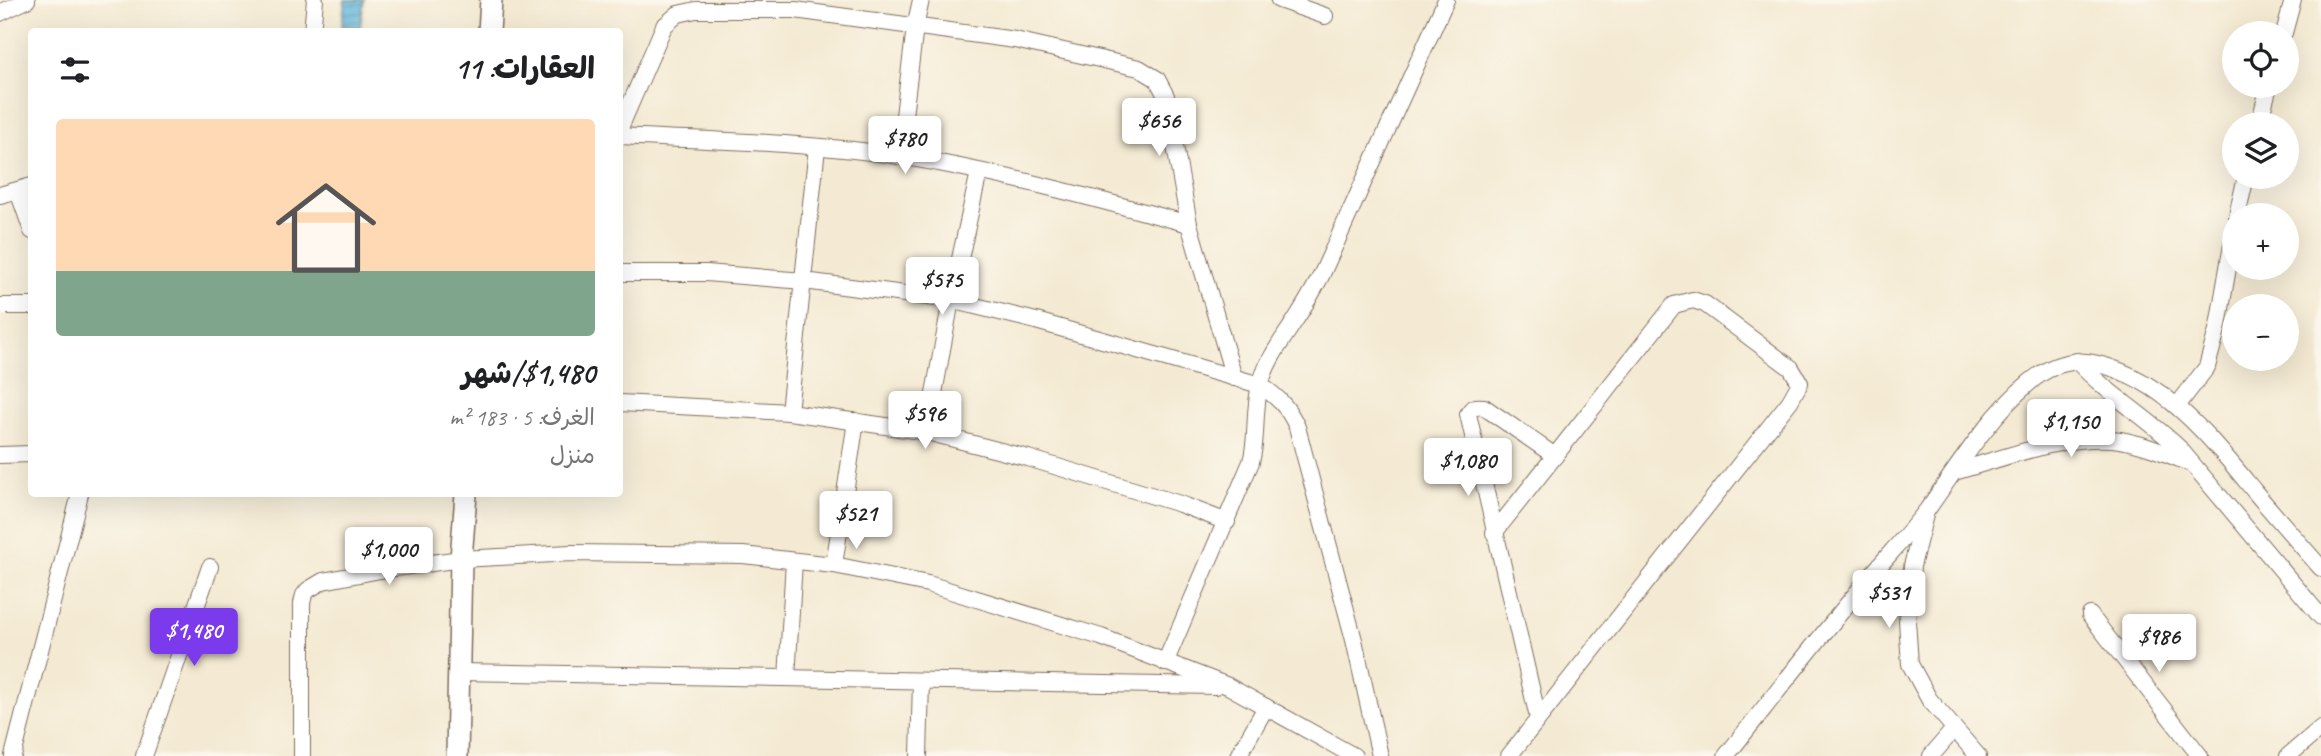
<!DOCTYPE html>
<html lang="ar">
<meta charset="utf-8">
<style>
body{margin:0;font-family:Caveat,"Playpen Sans Arabic",sans-serif;background:#f6f6f6;color:#202124;direction:rtl;height:100vh;display:flex;flex-direction:column;font-size:26px;white-space:nowrap}
*{box-sizing:border-box;margin:0}
p{font-size:23px;color:#757577}
.icon{flex:none;width:38px;height:38px;fill:none;stroke:currentColor;stroke-width:2;stroke-linecap:round;stroke-linejoin:round}
.map{position:relative;flex:1;overflow:hidden;direction:ltr}
.details{position:absolute;left:28px;top:28px;width:595px;height:469px;display:flex;flex-direction:column;background:#fff;border-radius:7px;box-shadow:0 7px 28px #0002;direction:rtl}
.details>*{flex:none}
.tools{position:absolute;left:2222px;top:21px;display:grid;gap:14px}
.tools a{display:grid;place-items:center;width:77px;height:77px;border-radius:50%;background:#fff;box-shadow:0 7px 28px #0002;font-size:35px}
.price{position:absolute;translate:-50% -60px;padding:0 16px;border-radius:7px;background:#fff;color:#222;font-size:23px;line-height:46px;filter:drop-shadow(0 2px 4px #0008)}
.price::after{content:'';position:absolute;left:50%;top:42px;width:21px;height:16px;margin-left:-10px;background:inherit;clip-path:polygon(0 0,100% 0,50% 100%)}
.price.selected{background:#7c3aed;color:#fff}
ul{padding:0;list-style:none}
li{display:grid;align-content:center;gap:14px;height:371px;padding:0 28px}
li span{display:grid;place-items:center;height:217px;border-radius:7px;color:#555}
li>.icon{margin-inline-start:auto}
span .icon{width:126px;height:126px;fill:#fffc;stroke-width:1}
li b{font-size:30px}
h2{display:flex;justify-content:space-between;align-items:center;height:84px;padding:0 28px;font-size:30px}
.map>svg:first-child{display:block}
</style>
<div class="map">
<svg width="2321" height="756" viewBox="0 0 2321 756">
<defs>
<pattern id="water-rules" width="6" height="5" patternUnits="userSpaceOnUse" patternTransform="scale(1.75)"><rect width="6" height="5" fill="#5fb6dc"/><path d="M0 2.5h6" fill="none" stroke="#5094b2"/></pattern>
</defs>
<rect width="100%" height="100%" fill="#fbf7ec"/>
<filter id="ink" filterUnits="userSpaceOnUse"><feTurbulence type="fractalNoise" baseFrequency=".0143" numOctaves="2"/><feDisplacementMap in="SourceGraphic" scale="14" xChannelSelector="R" yChannelSelector="G"/><feConvolveMatrix kernelMatrix="1 2 1 2 8 2 1 2 1" color-interpolation-filters="sRGB"/></filter>
<filter id="wash" filterUnits="userSpaceOnUse"><feTurbulence type="fractalNoise" baseFrequency=".00686" numOctaves="4" result="noise"/><feDisplacementMap in="SourceGraphic" scale="28" xChannelSelector="R" yChannelSelector="G"/><feGaussianBlur stdDeviation="1.57" result="paint"/><feColorMatrix in="noise" values="0 0 0 0 0 0 0 0 0 0 0 0 0 0 0 0 0 1.4 0 .05"/><feComposite in="paint" operator="in"/></filter>
<g filter="url(#wash)">
<rect width="100%" height="100%" fill="#f4ead3"/>
<!-- water -->
<path fill="url(#water-rules)" stroke="#4d707d" stroke-width="2" d="M 345,0 L 364,0 L 360,28 L 342,26 Z"/>
</g>
<g filter="url(#ink)">
<g fill="none" stroke-linecap="round" stroke-linejoin="round">
<!-- street casing -->
<g stroke="#7c6d5d" stroke-width="18">
<g id="street">
<path d="M 1279,0 L 1325,16"/>
<path d="M 0,13 L 27,0"/>
<path d="M 312,32 L 315,0"/>
<path d="M 2284,33 L 2293,0"/>
<path d="M 2259,124 L 2269,86"/>
<path d="M 620,128 L 664,26 L 678,14 L 696,10 L 795,10 L 1015,40 L 1139,68 L 1157,79 L 1166,96 L 1189,224 L 1234,378"/>
<path d="M 620,136 C 713,141 807,142 900,156 C 997,172 1093,198 1189,224"/>
<path d="M 899,156 L 915,27 L 921,0"/>
<path d="M 18,191 L 32,231"/>
<path d="M 0,195 L 32,186"/>
<path d="M 2237,215 L 2246,177"/>
<path d="M 620,273 L 706,273 L 804,281 L 951,300 L 1036,321 L 1260,385 C 1278,397 1288,407 1297,427 L 1354,640 L 1380,756"/>
<path d="M 0,306 L 32,306"/>
<path d="M 2077,361 C 2107,394 2147,417 2179,448 L 2321,617"/>
<path d="M 620,403 L 789,412 L 927,432 L 1028,458 L 1180,504 L 1227,522"/>
<path d="M 2177,406 L 2207,367 L 2218,326 L 2235,227"/>
<path d="M 789,412 L 817,147"/>
<path d="M 927,432 L 951,300 L 979,172"/>
<path d="M 0,455 L 32,454"/>
<path d="M 1954,472 C 2005,458 2058,436 2112,439 C 2137,441 2165,453 2189,463"/>
<path d="M 1925,515 L 1912,566 L 1907,621 L 1910,664 L 1929,699 L 1978,756"/>
<path d="M 1494,533 L 1674,305 L 1693,300 L 1705,304 L 1791,368 L 1800,383 L 1790,401 L 1509,756"/>
<path d="M 834,565 L 856,421"/>
<path d="M 2090,615 L 2200,756"/>
<path d="M 1165,663 L 1251,462 C 1258,437 1253,411 1260,386 C 1266,361 1282,341 1296,319 C 1305,305 1313,291 1321,276 L 1446,0"/>
<path d="M 458,672 L 1215,686"/>
<path d="M 787,678 L 794,561"/>
<path d="M 1538,718 L 1468,414 C 1472,406 1476,406 1484,407 L 1555,456"/>
<path d="M 13,756 L 80,494"/>
<path d="M 144,756 L 210,567"/>
<path d="M 302,756 L 302,603 L 304,595 L 308,590 L 323,581 L 380,570 L 461,559 L 571,553 L 743,555 L 834,565 L 928,584 L 1101,637 L 1228,686 L 1354,756"/>
<path d="M 919,756 L 921,681"/>
<path d="M 1238,756 L 1266,707"/>
<path d="M 1726,756 C 1769,702 1811,648 1855,595 C 1878,566 1904,539 1927,510 C 1957,468 1990,415 2030,382 C 2050,365 2072,357 2098,364 C 2166,380 2213,441 2255,492 C 2277,518 2299,543 2321,568"/>
<path d="M 1931,756 L 1954,729"/>
<path d="M 2288,756 L 2321,728"/>
</g>
</g>
<!-- secondary casing -->
<g stroke="#7c6d5d" stroke-width="24">
<g id="secondary">
<path d="M 489,32 L 491,0"/>
<path d="M 457,756 L 461,559 L 466,494"/>
</g>
</g>
<!-- street -->
<use href="#street" stroke="#fff" stroke-width="16"/>
<!-- secondary -->
<use href="#secondary" stroke="#fff" stroke-width="21"/>
</g>
</g>
</svg>
<div class="tools">
<a><svg class="icon" aria-label="locate" viewBox="0 0 24 24"><circle cx="12" cy="12" r="6"/><path d="M12 2v4M12 18v4M2 12h4M18 12h4"/></svg></a>
<a><svg class="icon" aria-label="layers" viewBox="0 0 24 24"><path d="M12 4l9 5-9 5-9-5zM3 14l9 5 9-5"/></svg></a>
<a>+</a>
<a>−</a>
</div>
<b class="price" style="left:1159px;top:158px">$656</b>
<b class="price" style="left:905px;top:176px">$780</b>
<b class="price" style="left:942px;top:317px">$575</b>
<b class="price" style="left:925px;top:451px">$596</b>
<b class="price" style="left:2071px;top:459px">$1,150</b>
<b class="price" style="left:1468px;top:498px">$1,080</b>
<b class="price" style="left:856px;top:551px">$521</b>
<b class="price" style="left:389px;top:587px">$1,000</b>
<b class="price" style="left:1889px;top:630px">$531</b>
<b class="price selected" style="left:194px;top:668px">$1,480</b>
<b class="price" style="left:2159px;top:674px">$986</b>
<section class="details">
<h2>العقارات: 11<svg class="icon" aria-label="filters" viewBox="0 0 24 24"><path d="M4 7h16M4 17h16"/><circle cx="9" cy="7" r="2"/><circle cx="15" cy="17" r="2"/></svg></h2>
<ul>
<li><span style="background:linear-gradient(#ffd9b3 70%,#7fa58c 0)"><svg class="icon" aria-label="home" viewBox="0 0 24 24"><path d="M3 11l9-7 9 7M6 9v11h12V9"/></svg></span><div><b>$1,480/شهر</b><p>الغرف: 5 · 183 m²</p><p>منزل</p></div></li>
</ul>
</section>
</div>
